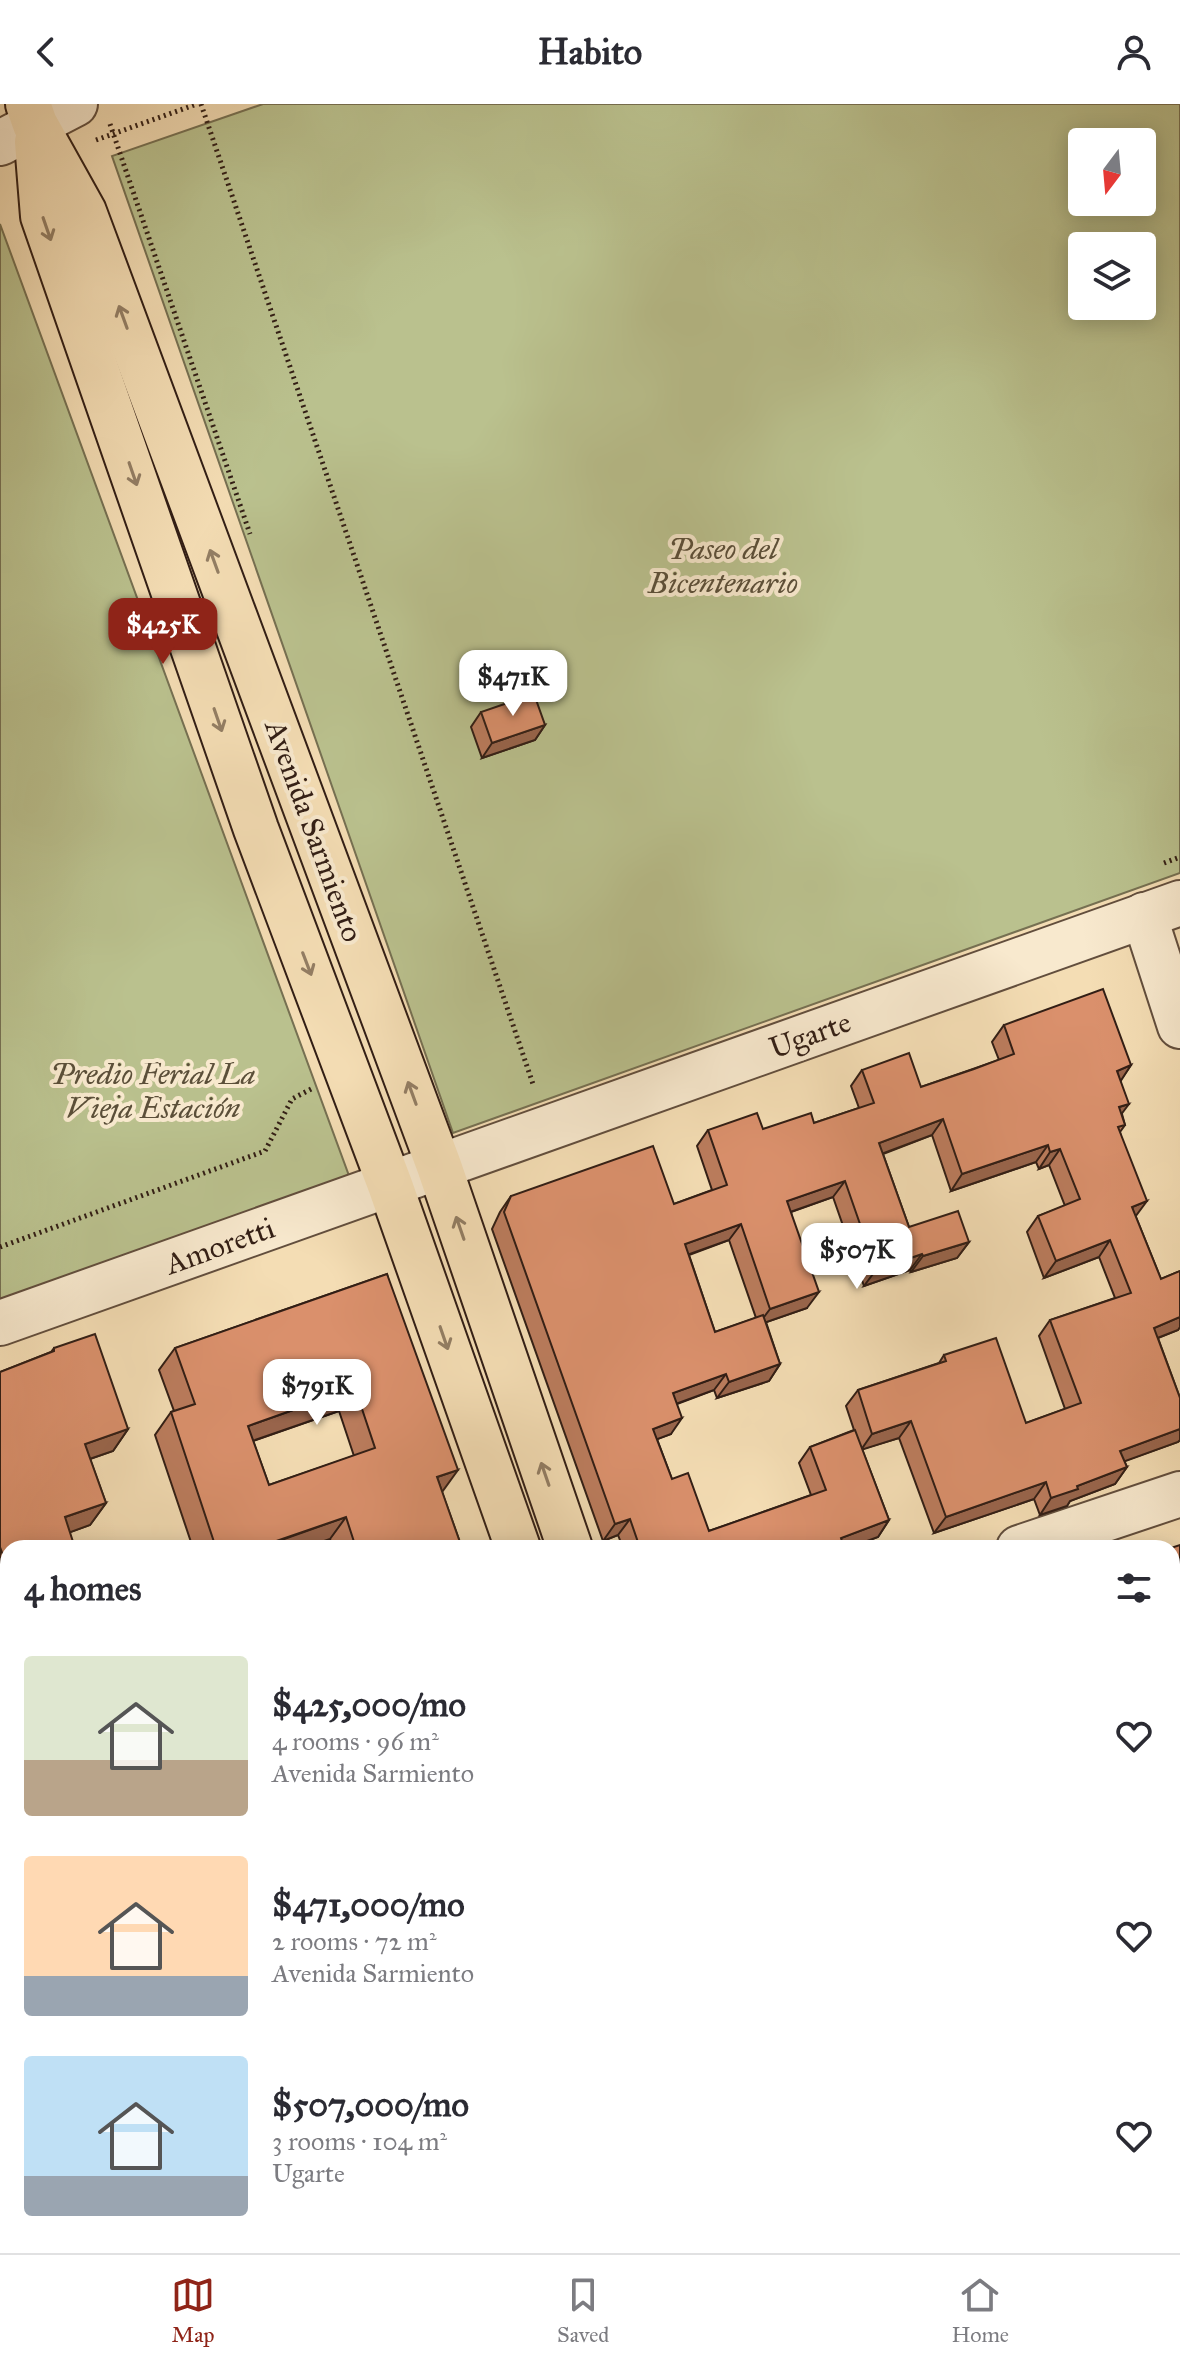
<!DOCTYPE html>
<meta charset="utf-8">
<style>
body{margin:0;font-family:"IM FELL Great Primer",serif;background:#f7f7f7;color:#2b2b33;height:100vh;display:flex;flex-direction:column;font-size:30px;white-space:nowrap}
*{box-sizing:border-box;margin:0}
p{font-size:26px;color:#7c7c81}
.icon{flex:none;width:44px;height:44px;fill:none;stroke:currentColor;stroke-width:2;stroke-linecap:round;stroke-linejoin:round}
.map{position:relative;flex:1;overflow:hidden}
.drawer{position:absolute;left:0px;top:1436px;width:1180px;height:714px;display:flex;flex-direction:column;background:#fff;border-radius:24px 24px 0 0;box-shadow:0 4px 20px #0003}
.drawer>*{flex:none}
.needle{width:52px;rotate:196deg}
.controls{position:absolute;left:1068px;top:24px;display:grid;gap:16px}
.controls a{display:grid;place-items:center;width:88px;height:88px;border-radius:8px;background:#fff;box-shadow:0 4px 20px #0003;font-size:40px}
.price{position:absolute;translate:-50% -68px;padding:0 18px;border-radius:16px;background:#fff;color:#222;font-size:26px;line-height:52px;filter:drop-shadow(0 2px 4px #0008)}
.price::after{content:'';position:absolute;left:50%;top:48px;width:24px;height:18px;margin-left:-12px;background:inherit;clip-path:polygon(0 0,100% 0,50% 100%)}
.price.on{background:#8f2418;color:#fff}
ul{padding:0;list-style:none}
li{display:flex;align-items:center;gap:24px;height:200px;padding:0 24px}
li span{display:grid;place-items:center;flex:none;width:224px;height:160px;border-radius:8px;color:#555}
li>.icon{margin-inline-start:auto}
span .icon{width:96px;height:96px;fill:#fffc;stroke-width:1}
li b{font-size:34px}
h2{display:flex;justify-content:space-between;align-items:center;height:96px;padding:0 24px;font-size:34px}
header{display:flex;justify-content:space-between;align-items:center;height:104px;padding:0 24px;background:#fff;font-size:36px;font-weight:700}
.tab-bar{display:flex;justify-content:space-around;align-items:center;height:112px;border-top:2px solid #e1e1e2;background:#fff;font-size:22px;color:#7c7c81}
.tab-bar a{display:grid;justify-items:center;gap:4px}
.tab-bar .on{color:#8f2418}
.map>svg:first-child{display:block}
</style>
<header><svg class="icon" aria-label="back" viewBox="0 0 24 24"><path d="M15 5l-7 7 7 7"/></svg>Habito<svg class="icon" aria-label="person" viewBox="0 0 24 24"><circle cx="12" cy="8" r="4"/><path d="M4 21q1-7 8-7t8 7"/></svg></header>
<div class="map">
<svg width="1180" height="2149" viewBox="0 0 1180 2149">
<rect width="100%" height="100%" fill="#f4ddb4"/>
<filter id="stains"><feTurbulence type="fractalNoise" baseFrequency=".0025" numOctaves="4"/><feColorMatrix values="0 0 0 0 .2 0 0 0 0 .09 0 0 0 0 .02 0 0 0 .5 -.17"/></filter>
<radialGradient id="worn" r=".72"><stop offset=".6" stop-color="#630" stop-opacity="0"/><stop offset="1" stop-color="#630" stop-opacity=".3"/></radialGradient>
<!-- green -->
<g fill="#bac18e" stroke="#767052" stroke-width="2" fill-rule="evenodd">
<path d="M 263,0 L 1180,0 L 1180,769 L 453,1029 L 112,52 ZM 1082,38 L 1142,38 L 1142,98 L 1082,98 ZM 1082,142 L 1142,142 L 1142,202 L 1082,202 Z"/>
<path d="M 0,120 L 352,1080 L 0,1212 Z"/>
</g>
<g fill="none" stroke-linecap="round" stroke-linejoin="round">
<!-- minor casing -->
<g stroke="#624e3d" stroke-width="48">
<g id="minor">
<path d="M 0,39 L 75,0"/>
<path d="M 1144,811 L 1180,922"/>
<path d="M 0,1219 L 1180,799"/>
<path d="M 1019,1444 L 1180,1390"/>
<path d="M 0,1808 L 8,1805"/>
<path d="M 1172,1988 L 1180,1985"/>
<path d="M 709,2149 L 729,2142"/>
</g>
</g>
<!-- major casing -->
<g stroke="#321e15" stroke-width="48">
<g id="major">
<path d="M 28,0 L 35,20 L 84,108 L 439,1062 L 570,1444"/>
<path d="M 37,38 L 43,112 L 256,725 L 390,1081 L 518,1444"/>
<path d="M 758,2142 L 760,2149"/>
<path d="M 813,2142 L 816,2149"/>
</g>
</g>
<!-- path -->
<g stroke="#321e15" stroke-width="5" stroke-dasharray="2 4" stroke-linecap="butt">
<path d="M 201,0 L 534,983"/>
<path d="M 110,20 L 250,430"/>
<path d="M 96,36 L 197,0"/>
<path d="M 1164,759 L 1180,753"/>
<path d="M 0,1143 L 265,1047 L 292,995 L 313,984"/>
</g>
<!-- minor -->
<use href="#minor" stroke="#f8e9ce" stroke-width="44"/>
<!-- major -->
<use href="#major" stroke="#f4ddb4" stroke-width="44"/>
</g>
<!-- wall -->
<g fill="#bb7c5d" stroke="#321e15" stroke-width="2" fill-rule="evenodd">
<path d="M 481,608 L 545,621 L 535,636 L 482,654 L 471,623 Z"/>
<path d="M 1004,921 L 1131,961 L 1120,977 L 1122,1010 L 1125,1021 L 1120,1028 L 1136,1113 L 1161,1175 L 1180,1167 L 1180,1223 L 1178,1226 L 1158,1234 L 1180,1294 L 1180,1336 L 1178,1338 L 1124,1357 L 1127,1363 L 1115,1380 L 1070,1397 L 1067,1402 L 1040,1411 L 1034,1395 L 934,1429 L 899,1334 L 862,1345 L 889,1416 L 878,1433 L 848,1444 L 623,1444 L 618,1431 L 603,1437 L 492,1125 L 500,1108 L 511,1092 L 674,1100 L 712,1086 L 697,1042 L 708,1026 L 763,1025 L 814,1019 L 859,1004 L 851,982 L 862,966 L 921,983 L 999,956 L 992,938 ZM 932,1031 L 951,1087 L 1036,1058 L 1039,1065 L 1049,1061 L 1065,1102 L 1038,1112 L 1027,1128 L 1044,1174 L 1099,1153 L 1115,1194 L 1050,1216 L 1039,1232 L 1065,1305 L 1026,1319 L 944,1251 L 939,1259 L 858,1286 L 846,1302 L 854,1326 L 810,1343 L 799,1359 L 811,1391 L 709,1427 L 672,1375 L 657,1335 L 671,1330 L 677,1300 L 714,1286 L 717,1294 L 769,1277 L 780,1260 L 766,1218 L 807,1204 L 791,1108 L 833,1093 L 864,1182 L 910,1166 L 911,1168 L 957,1154 L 969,1138 L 909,1123 L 883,1050 ZM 729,1136 L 756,1214 L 715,1228 L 689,1151 Z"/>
<path d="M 387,1170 L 442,1388 L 462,1444 L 333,1444 L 330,1435 L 304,1444 L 193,1444 L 155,1331 L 171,1308 L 174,1307 L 159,1266 L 175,1244 ZM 339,1307 L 354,1352 L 269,1381 L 253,1337 Z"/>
<path d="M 54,1244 L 128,1325 L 113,1347 L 90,1355 L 106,1399 L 90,1421 L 70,1428 L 8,1444 L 8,1530 L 0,1508 L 0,1268 L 51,1248 Z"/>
<path d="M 8,1542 L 8,1563 L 3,1549 Z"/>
<path d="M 1180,1823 L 1180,1850 L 1174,1832 Z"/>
<path d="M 18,2142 L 100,2142 L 102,2149 L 19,2149 L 17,2144 Z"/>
<path d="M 244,2142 L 302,2142 L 297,2149 L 247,2149 Z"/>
<path d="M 1008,2142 L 1172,2142 L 1180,2149 L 1011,2149 Z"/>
</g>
<!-- shaded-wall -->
<g fill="#99654c" stroke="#321e15" stroke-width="2">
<path d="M 545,621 L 535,636 L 482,654 L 492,639 Z"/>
<path d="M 1131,961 L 1120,978 L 1117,967 Z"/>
<path d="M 1129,1000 L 1117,1016 L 1119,1003 Z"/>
<path d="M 943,1015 L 932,1031 L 868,1055 L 879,1039 Z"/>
<path d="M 1048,1041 L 1036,1058 L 951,1087 L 962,1070 Z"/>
<path d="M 1060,1045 L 1049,1061 L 1039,1065 L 1050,1048 Z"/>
<path d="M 845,1077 L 833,1093 L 776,1113 L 787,1097 Z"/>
<path d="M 1147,1097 L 1135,1113 L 1132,1103 Z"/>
<path d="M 741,1120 L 729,1136 L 673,1156 L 685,1140 Z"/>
<path d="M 1110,1136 L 1099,1153 L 1044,1174 L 1056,1157 Z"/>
<path d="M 969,1138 L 957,1154 L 911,1168 L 923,1152 Z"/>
<path d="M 922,1150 L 910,1166 L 864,1182 L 876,1166 Z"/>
<path d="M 819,1188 L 807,1204 L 758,1221 L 770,1205 Z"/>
<path d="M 1180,1213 L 1180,1223 L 1178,1226 L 1142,1240 L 1154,1224 Z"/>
<path d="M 780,1260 L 769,1277 L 717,1294 L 729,1278 Z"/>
<path d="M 726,1270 L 714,1286 L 662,1305 L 673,1289 Z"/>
<path d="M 355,1284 L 339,1307 L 232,1344 L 248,1322 Z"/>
<path d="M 682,1314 L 671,1330 L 642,1341 L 653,1325 Z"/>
<path d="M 911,1317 L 899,1334 L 861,1346 L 872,1330 Z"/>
<path d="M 128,1325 L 113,1347 L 69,1362 L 85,1340 Z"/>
<path d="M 1180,1325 L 1180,1336 L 1178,1338 L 1109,1363 L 1120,1347 Z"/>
<path d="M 1127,1363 L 1115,1380 L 1070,1397 L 1067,1402 L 1040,1411 L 1051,1394 L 1077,1382 Z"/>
<path d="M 458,1366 L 442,1388 L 437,1373 Z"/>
<path d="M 1046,1378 L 1034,1395 L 934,1429 L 946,1413 Z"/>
<path d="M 106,1399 L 90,1421 L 49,1436 L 65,1413 Z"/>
<path d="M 346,1413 L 330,1435 L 304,1444 L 259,1444 Z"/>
<path d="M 630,1415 L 618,1431 L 603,1437 L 615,1420 Z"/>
<path d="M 889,1416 L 878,1433 L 848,1444 L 834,1444 L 841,1434 Z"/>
<path d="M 1180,1617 L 1180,1628 L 1178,1631 L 1172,1633 L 1172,1620 Z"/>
<path d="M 8,1710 L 8,1727 L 0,1730 L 0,1713 Z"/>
<path d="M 1180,1904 L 1180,1915 L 1172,1918 L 1172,1907 Z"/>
<path d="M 296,2142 L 302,2142 L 297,2149 L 276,2149 Z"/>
<path d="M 588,2142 L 602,2142 L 595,2145 L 592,2149 L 568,2149 Z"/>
</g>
<!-- building -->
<g fill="#da906c" stroke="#321e15" stroke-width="2" fill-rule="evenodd">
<path d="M 534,590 L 545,621 L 492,639 L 481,608 Z"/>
<path d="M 1103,885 L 1131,961 L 1117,967 L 1129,1000 L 1119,1003 L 1125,1021 L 1118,1023 L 1147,1097 L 1132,1103 L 1161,1175 L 1180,1167 L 1180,1213 L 1154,1224 L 1180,1294 L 1180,1325 L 1120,1347 L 1127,1363 L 1077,1382 L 1078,1385 L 1051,1394 L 1046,1378 L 946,1413 L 911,1317 L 872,1330 L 858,1286 L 946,1257 L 944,1251 L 996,1234 L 1026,1319 L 1081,1299 L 1050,1216 L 1131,1189 L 1110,1136 L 1056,1157 L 1038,1112 L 1080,1095 L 1060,1045 L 1050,1048 L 1048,1041 L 962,1070 L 943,1015 L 879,1039 L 909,1123 L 958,1107 L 969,1138 L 923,1152 L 922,1150 L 876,1166 L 845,1077 L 787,1097 L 819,1188 L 770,1205 L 741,1120 L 685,1140 L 715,1228 L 763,1211 L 780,1260 L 729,1278 L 726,1270 L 673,1289 L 682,1314 L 653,1325 L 672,1375 L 688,1369 L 709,1427 L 826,1386 L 810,1343 L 855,1326 L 889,1416 L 841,1434 L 844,1444 L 640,1444 L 630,1415 L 615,1420 L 504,1108 L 511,1092 L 653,1042 L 674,1100 L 727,1081 L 708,1026 L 757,1009 L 763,1025 L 811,1009 L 814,1019 L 874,999 L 862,966 L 909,949 L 921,983 L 974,965 L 1014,950 L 1004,921 Z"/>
<path d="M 387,1170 L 458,1366 L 437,1373 L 462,1444 L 356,1444 L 346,1413 L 259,1443 L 260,1444 L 216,1444 L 171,1308 L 195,1300 L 175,1244 ZM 355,1284 L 375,1344 L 269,1381 L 248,1322 Z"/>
<path d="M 95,1230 L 128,1325 L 85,1340 L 106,1399 L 65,1413 L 75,1444 L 8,1444 L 8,1465 L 0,1443 L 0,1268 L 54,1247 L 54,1244 Z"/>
<path d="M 1180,1441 L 1180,1617 L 1172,1620 L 1172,1576 L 1175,1575 L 1172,1567 L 1172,1444 L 1171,1444 Z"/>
<path d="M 8,1583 L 8,1710 L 0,1713 L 0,1586 Z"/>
<path d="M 1180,1855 L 1180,1904 L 1172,1907 L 1172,1858 Z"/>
<path d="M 1180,2088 L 1180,2149 L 1029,2149 L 1026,2142 L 1172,2142 L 1172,2091 Z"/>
<path d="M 32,2142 L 100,2142 L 102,2149 L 34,2149 Z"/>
<path d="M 263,2142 L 296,2142 L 276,2149 L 266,2149 Z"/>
<path d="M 325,2142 L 588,2142 L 568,2149 L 461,2149 L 461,2148 L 457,2149 L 311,2149 L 310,2147 Z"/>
<path d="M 909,2142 L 935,2142 L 938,2149 L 890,2149 Z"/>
</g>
<!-- one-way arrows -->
<defs><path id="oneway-shaft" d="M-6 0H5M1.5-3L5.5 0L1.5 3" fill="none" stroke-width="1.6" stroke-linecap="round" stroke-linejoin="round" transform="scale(2)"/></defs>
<g stroke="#937e64">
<use href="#oneway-shaft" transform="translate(47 125) rotate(71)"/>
<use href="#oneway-shaft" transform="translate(123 213) rotate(-110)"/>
<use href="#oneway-shaft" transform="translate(133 370) rotate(71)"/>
<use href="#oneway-shaft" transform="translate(214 457) rotate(-110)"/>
<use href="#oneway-shaft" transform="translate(218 616) rotate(71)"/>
<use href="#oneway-shaft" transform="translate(307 860) rotate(69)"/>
<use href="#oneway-shaft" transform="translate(412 989) rotate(-110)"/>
<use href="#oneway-shaft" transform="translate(460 1124) rotate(-109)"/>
<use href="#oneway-shaft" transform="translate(444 1234) rotate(71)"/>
<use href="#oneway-shaft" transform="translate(545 1370) rotate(-109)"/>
</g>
<g text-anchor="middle" stroke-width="8" stroke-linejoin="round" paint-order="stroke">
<!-- park labels -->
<g font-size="30" font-style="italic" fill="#5b4f39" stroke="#f8e9ce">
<text x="723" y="455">Paseo del<tspan x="723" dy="34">Bicentenario</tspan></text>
<text x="153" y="980">Predio Ferial La<tspan x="153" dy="34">Vieja Estación</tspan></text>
</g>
<!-- street labels -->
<g font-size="30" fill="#321e15" stroke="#f8e9ce">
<text transform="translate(314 727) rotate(70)" y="10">Avenida Sarmiento</text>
<text transform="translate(810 931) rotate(-20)" y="10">Ugarte</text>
<text transform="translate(220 1142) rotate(-20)" y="10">Amoretti</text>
</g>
</g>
<rect width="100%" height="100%" filter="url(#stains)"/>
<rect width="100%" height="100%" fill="url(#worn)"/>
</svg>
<div class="controls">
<a><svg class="needle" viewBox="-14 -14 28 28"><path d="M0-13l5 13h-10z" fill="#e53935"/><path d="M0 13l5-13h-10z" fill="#7c7c81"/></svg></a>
<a><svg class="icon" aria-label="layers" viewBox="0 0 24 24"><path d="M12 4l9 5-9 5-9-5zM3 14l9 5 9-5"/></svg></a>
</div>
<b class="price on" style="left:163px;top:562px">$425K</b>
<b class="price" style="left:513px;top:614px">$471K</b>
<b class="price" style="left:857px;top:1187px">$507K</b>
<b class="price" style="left:317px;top:1323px">$791K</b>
<section class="drawer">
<h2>4 homes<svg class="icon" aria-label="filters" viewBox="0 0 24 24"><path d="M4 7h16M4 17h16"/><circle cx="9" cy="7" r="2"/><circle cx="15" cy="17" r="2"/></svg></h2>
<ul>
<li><span style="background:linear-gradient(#dfe7d0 65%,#b9a48a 0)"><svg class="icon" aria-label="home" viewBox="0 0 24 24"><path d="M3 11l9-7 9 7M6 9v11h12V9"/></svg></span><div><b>$425,000/mo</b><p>4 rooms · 96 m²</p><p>Avenida Sarmiento</p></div><svg class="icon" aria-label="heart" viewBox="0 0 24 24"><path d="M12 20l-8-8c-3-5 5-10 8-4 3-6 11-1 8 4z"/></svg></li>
<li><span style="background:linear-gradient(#ffd9b3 75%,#9aa5b1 0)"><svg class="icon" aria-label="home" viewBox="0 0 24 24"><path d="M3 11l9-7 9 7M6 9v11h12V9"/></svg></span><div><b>$471,000/mo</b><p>2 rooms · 72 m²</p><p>Avenida Sarmiento</p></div><svg class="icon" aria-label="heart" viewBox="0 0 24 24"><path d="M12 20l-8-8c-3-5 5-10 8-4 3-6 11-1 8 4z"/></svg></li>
<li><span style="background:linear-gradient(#bfe0f5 75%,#9aa5b1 0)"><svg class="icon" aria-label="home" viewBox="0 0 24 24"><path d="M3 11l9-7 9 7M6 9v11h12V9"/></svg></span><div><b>$507,000/mo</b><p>3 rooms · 104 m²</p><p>Ugarte</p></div><svg class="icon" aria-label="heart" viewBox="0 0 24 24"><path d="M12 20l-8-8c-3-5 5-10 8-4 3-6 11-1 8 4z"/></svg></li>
</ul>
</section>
</div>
<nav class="tab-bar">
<a class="on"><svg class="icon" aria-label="map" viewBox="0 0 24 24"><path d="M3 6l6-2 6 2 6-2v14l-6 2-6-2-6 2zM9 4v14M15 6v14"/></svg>Map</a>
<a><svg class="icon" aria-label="saved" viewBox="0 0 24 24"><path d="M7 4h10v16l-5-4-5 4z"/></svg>Saved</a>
<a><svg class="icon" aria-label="home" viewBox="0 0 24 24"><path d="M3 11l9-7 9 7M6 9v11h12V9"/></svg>Home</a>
</nav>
